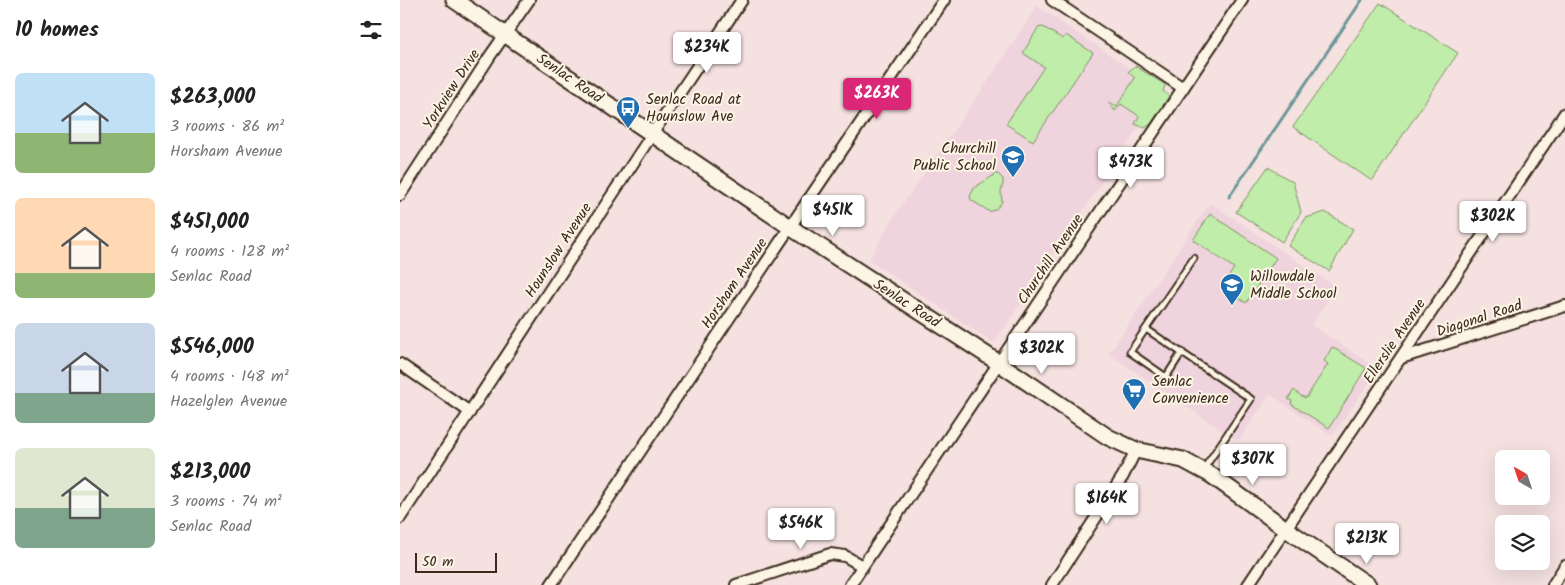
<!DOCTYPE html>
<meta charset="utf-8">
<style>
body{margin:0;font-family:Kalam,sans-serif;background:#f6f6f6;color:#222;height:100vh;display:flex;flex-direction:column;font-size:19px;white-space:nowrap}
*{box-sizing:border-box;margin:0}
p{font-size:16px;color:#767676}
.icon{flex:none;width:28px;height:28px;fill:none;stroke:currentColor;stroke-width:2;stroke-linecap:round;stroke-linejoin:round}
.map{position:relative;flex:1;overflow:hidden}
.sheet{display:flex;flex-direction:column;background:#fff;width:400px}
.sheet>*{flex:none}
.needle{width:32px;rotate:321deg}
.controls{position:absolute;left:1095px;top:450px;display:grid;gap:10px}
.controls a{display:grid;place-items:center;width:55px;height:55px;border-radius:8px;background:#fff;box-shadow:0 5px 20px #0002;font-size:25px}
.scale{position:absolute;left:15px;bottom:12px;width:82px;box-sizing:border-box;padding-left:5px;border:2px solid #3b2a1e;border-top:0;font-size:14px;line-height:18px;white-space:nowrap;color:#3b2a1e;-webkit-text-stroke:4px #fcf5e5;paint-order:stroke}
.price{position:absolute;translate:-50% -42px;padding:0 11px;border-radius:5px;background:#fff;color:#222;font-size:16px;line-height:32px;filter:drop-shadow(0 1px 2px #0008)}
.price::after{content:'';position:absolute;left:50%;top:30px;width:15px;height:11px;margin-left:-8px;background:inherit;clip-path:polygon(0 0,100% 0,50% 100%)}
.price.on{background:#db2777;color:#fff}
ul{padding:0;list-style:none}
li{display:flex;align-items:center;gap:15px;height:125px;padding:0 15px}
li span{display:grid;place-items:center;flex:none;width:140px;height:100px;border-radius:8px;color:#555}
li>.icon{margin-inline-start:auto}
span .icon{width:60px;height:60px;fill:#fffc;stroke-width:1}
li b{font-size:21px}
h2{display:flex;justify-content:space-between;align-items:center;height:60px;padding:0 15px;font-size:21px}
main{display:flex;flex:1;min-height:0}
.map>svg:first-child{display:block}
</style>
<main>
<section class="sheet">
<h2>10 homes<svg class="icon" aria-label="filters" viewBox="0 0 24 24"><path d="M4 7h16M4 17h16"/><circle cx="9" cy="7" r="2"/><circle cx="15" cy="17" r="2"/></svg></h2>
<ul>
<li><span style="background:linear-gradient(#bfe0f5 60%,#8fb573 0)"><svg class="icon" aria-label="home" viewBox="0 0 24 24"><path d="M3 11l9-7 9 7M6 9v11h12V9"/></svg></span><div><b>$263,000</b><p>3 rooms · 86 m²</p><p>Horsham Avenue</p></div></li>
<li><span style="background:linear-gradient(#ffd9b3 75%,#8fb573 0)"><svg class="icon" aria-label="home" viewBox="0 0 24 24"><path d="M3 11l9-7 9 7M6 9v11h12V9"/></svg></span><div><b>$451,000</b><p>4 rooms · 128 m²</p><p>Senlac Road</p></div></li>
<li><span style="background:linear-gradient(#c9d6e8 70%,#7fa58c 0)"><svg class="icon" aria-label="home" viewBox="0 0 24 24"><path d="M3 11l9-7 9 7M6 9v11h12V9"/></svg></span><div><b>$546,000</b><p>4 rooms · 148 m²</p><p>Hazelglen Avenue</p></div></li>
<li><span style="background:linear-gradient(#dfe7d0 60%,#7fa58c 0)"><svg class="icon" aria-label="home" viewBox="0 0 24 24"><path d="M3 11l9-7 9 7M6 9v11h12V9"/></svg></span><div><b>$213,000</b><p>3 rooms · 74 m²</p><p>Senlac Road</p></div></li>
</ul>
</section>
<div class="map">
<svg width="1165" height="585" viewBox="0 0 1165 585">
<rect width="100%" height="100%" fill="#f4e1e0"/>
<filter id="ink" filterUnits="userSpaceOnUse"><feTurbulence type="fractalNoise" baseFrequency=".02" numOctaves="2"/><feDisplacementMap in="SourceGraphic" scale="10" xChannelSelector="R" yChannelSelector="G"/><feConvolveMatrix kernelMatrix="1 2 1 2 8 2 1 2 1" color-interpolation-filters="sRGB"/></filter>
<g filter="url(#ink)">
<!-- built -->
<g fill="#efd3dd">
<path d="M 637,6 L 763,91 L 594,343 L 469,260 L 494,217 L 584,87 Z"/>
<path d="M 810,203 L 936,287 L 911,325 L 978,369 L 932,436 L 870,394 L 838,441 L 709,354 Z"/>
</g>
<!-- green -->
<g fill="#c0edaa" stroke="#7e8c64">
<path d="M 980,3 L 1058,53 L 972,181 L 893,127 Z"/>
<path d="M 643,27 L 663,39 L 666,35 L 693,53 L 633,141 L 606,124 L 644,67 L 623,53 L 638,28 Z"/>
<path d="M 735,66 L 764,84 L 765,86 L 763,91 L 769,96 L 751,124 L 745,128 L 735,124 L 739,116 L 721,104 L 715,111 L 708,102 L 717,106 L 735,78 L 728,72 Z"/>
<path d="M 868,167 L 893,182 L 901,212 L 882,242 L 836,212 Z"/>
<path d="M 596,174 L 598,174 L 603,179 L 603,184 L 601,191 L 602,202 L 596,209 L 590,212 L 571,200 L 570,196 L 575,187 Z"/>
<path d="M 925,212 L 953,229 L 929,271 L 888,246 L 906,218 Z"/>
<path d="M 810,214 L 876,258 L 846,303 L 822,287 L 834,268 L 793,240 Z"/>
<path d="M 932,347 L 966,368 L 929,428 L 891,404 L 892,401 L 888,399 L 894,390 L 901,396 L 906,398 L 928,364 L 924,361 Z"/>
</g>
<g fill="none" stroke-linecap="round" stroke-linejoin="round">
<!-- stream -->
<path stroke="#6d9698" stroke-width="3" d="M 829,197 L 962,0"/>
<!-- lane casing -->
<g stroke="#3b2a1e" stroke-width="9">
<g id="lane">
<path d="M 746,329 L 851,399 L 803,470"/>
<path d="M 782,352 L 766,377 L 730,352 L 794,258"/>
</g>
</g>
<!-- street casing -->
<g stroke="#3b2a1e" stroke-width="14">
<g id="street">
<path d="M 652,0 L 783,88"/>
<path d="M 0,195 L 90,56 L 129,0"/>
<path d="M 1001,358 L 1165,306"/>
<path d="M 0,364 L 70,412"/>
<path d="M 0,518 L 264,116 L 342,0"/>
<path d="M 151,585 L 390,227 L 544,0"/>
<path d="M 336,585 L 430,554 L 445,556 L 462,566"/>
<path d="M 450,585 L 842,0"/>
<path d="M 652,585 L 723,476 L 736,450"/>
<path d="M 848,585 L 1165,113"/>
<path d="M 1153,585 L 1165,566"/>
</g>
</g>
<!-- secondary casing -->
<g stroke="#3b2a1e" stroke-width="19">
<path id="secondary" d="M 54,0 L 390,227 L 599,363 L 708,437 L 736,450 L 783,460 L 811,475 L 886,529 L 968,585"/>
</g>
<!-- lane -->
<use href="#lane" stroke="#fcf5e5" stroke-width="5"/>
<!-- street -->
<use href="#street" stroke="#fcf5e5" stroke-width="10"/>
<!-- secondary -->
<use href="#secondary" stroke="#fcf5e5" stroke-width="15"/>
</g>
</g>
<!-- icons -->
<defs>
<g id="bus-pin" transform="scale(1.25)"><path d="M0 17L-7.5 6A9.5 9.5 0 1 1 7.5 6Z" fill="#1f6fb2" stroke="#fcf5e5"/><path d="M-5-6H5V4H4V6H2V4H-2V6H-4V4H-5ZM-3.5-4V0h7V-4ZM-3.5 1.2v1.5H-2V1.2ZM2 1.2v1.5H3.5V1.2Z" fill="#fff"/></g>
<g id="school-pin" transform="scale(1.25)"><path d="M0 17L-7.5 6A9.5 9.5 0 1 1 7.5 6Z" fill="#1f6fb2" stroke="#fcf5e5"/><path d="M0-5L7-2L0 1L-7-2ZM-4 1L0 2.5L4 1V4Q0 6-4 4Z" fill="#fff"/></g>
<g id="supermarket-pin" transform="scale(1.25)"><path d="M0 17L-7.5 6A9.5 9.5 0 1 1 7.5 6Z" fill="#1f6fb2" stroke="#fcf5e5"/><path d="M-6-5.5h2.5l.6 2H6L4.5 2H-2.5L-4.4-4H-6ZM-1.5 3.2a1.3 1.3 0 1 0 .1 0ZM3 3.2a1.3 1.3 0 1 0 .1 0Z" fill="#fff"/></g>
</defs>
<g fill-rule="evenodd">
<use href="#bus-pin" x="228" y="108"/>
<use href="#school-pin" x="613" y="157"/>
<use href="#school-pin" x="832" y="285"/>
<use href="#supermarket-pin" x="734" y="390"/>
</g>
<g text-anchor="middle" stroke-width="4" stroke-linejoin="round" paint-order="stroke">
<!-- street labels -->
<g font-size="15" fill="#3b2a1e" stroke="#fcf5e5">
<text transform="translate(170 78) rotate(34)" y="5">Senlac Road</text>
<text transform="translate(51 89) rotate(-57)" y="5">Yorkview Drive</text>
<text transform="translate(158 250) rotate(-57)" y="5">Hounslow Avenue</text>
<text transform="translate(650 259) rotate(-56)" y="5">Churchill Avenue</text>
<text transform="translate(334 283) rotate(-56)" y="5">Horsham Avenue</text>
<text transform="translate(507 303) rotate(33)" y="5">Senlac Road</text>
<text transform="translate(1079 318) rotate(-18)" y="5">Diagonal Road</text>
<text transform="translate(994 341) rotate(-56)" y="5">Ellerslie Avenue</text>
</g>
<!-- poi labels -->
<g font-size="15" fill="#3b2a1e" stroke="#fcf5e5" text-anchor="start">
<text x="246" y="104">Senlac Road at<tspan x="246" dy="17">Hounslow Ave</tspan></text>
<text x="596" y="153" text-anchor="end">Churchill<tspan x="596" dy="17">Public School</tspan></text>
<text x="850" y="281">Willowdale<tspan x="850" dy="17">Middle School</tspan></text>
<text x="752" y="386">Senlac<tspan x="752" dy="17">Convenience</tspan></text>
</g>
</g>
</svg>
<div class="controls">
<a><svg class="needle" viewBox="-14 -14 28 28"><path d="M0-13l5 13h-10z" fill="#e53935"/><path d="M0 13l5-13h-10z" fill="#767676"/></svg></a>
<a><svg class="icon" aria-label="layers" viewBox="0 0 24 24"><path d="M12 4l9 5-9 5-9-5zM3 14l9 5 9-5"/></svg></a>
</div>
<div class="scale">50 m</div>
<b class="price" style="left:307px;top:74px">$234K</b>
<b class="price on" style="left:477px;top:120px">$263K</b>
<b class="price" style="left:731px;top:189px">$473K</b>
<b class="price" style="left:433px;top:237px">$451K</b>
<b class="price" style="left:1093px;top:243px">$302K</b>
<b class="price" style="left:642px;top:375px">$302K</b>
<b class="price" style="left:853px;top:486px">$307K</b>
<b class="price" style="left:707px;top:525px">$164K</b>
<b class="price" style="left:401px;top:550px">$546K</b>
<b class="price" style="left:967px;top:565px">$213K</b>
</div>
</main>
